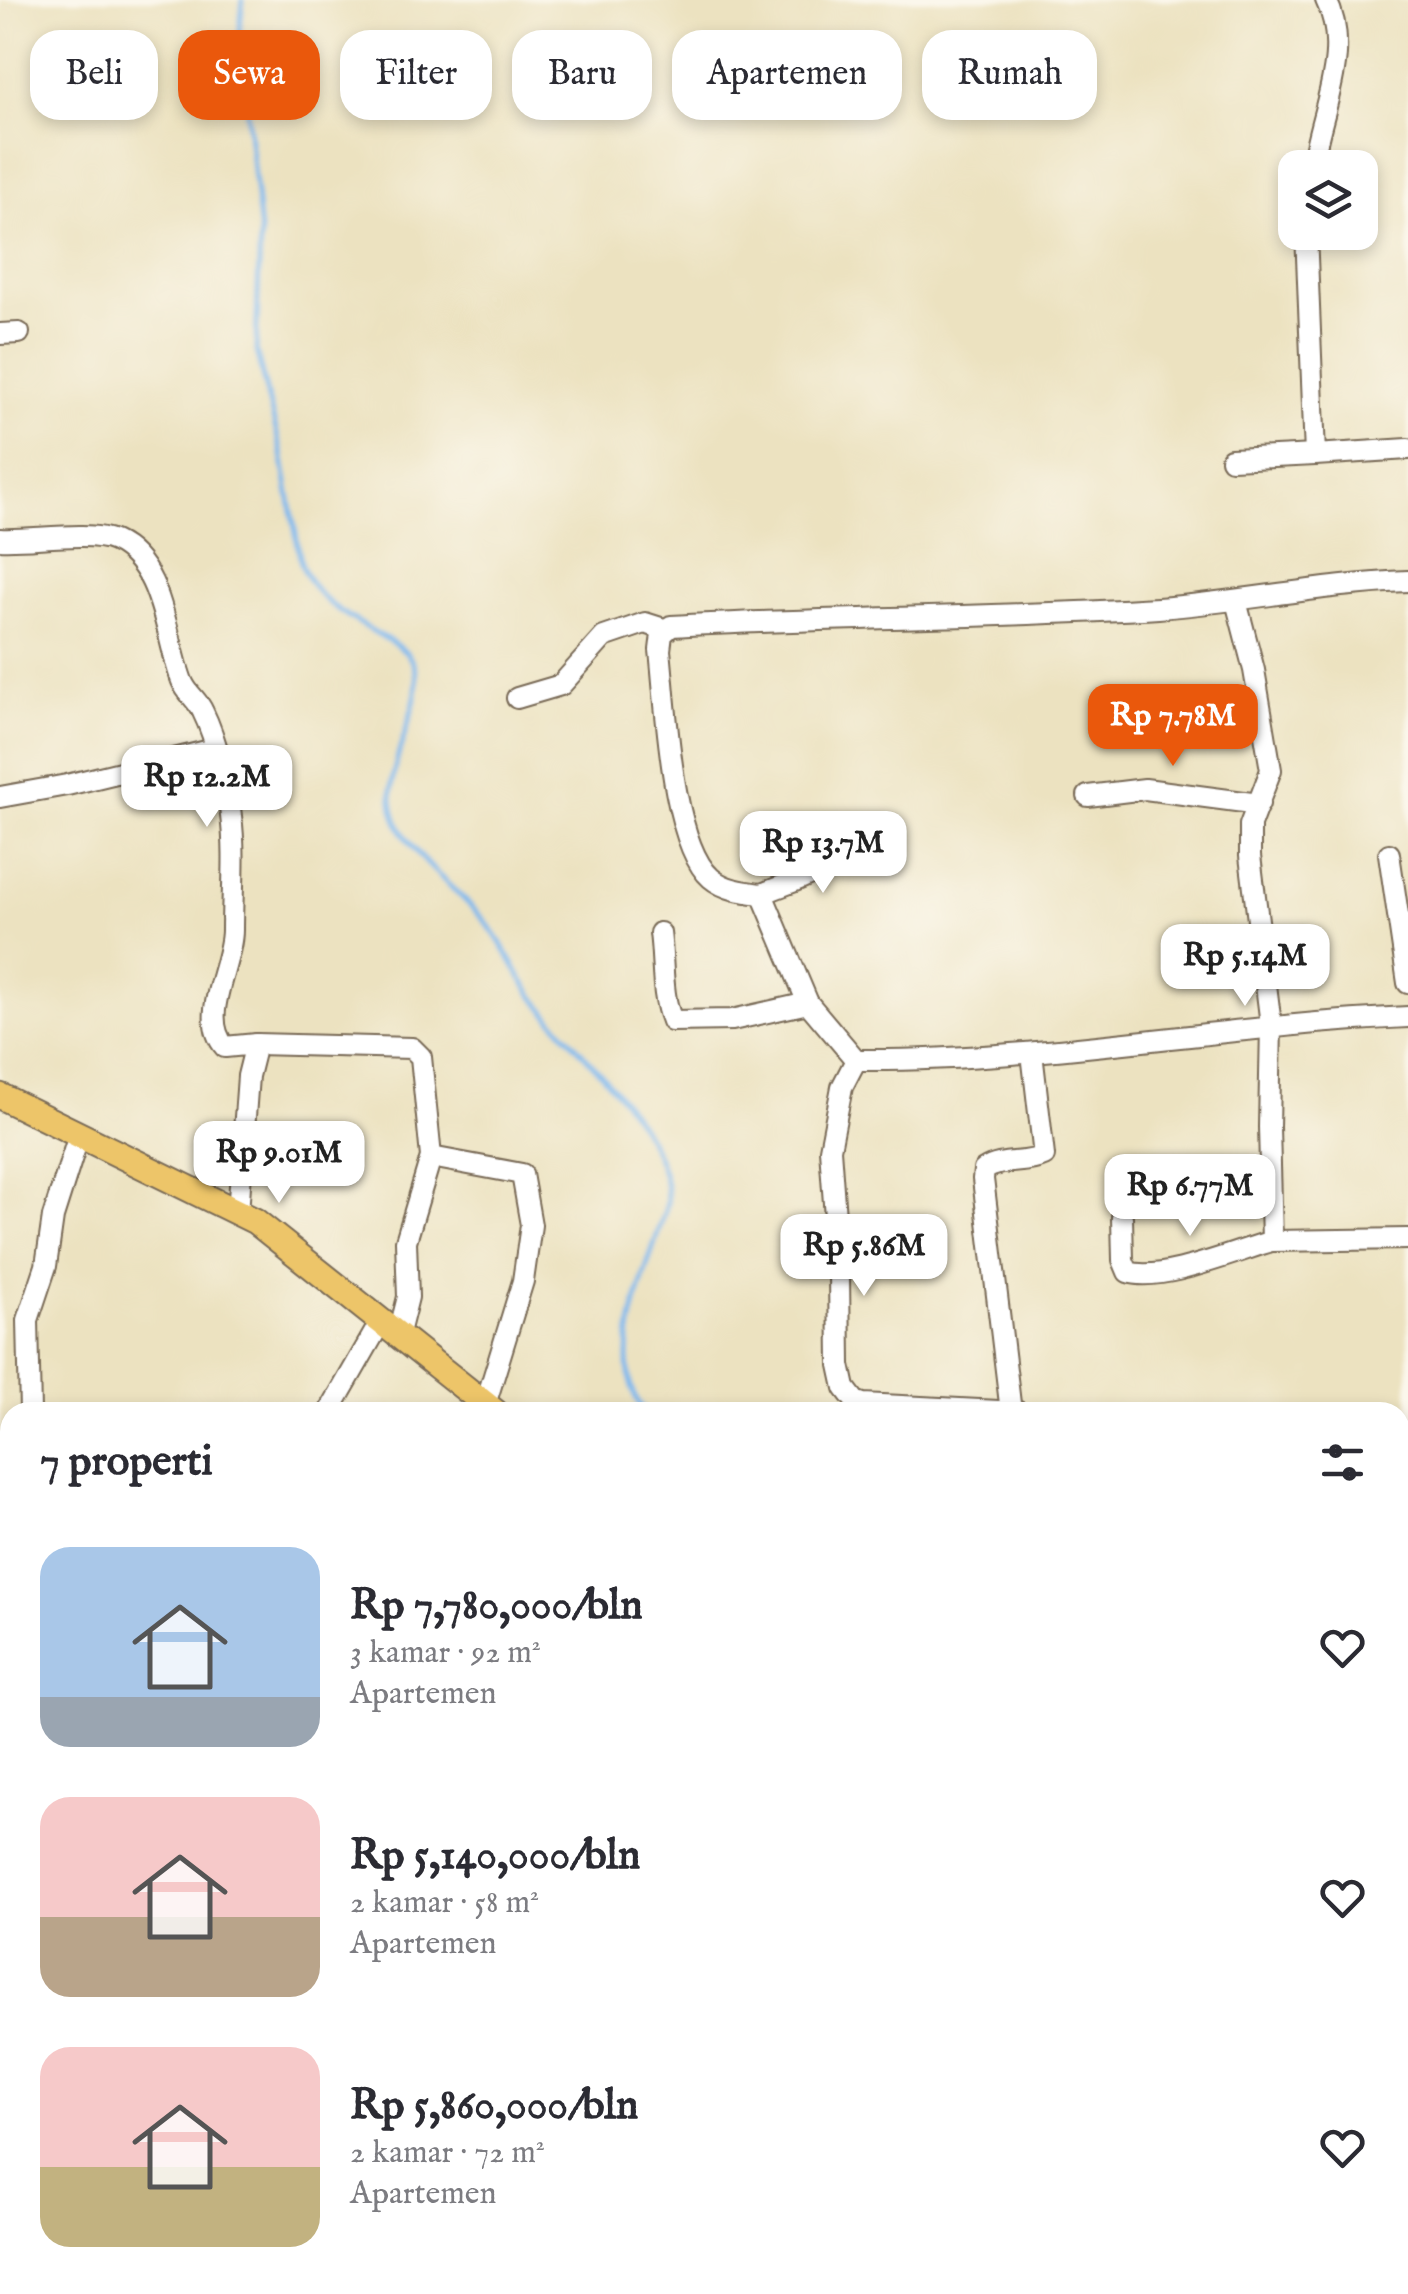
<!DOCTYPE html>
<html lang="id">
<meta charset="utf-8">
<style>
body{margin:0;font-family:"IM FELL English",serif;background:#f7f7f7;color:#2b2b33;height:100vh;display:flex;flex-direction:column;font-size:38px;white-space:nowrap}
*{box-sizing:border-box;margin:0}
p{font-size:32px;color:#7c7c81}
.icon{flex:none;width:55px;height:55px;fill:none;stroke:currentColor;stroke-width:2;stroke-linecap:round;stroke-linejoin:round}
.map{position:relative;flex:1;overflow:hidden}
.panel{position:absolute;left:0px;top:1402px;width:1410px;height:892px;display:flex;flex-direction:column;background:#fff;border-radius:30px 30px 0 0;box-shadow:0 5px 15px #0003}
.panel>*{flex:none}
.banner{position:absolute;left:30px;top:30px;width:1350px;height:90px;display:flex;gap:20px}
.buttons{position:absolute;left:1278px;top:150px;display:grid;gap:20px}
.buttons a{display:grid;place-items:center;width:100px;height:100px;border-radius:20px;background:#fff;box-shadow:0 5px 15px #0003;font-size:50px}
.price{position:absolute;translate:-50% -85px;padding:0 22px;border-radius:20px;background:#fff;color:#222;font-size:32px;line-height:65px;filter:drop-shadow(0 2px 5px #0008)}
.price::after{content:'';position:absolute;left:50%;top:60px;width:30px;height:22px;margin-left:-15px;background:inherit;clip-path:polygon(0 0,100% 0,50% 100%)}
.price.current{background:#ea580c;color:#fff}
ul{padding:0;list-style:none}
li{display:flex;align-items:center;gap:30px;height:250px;padding:0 40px}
li span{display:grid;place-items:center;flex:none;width:280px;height:200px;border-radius:30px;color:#555}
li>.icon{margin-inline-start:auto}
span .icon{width:120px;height:120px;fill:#fffc;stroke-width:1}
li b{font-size:42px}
h2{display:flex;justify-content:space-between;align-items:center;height:120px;padding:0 40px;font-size:42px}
.chip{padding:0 35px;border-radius:30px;background:#fff;box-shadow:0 5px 15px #0003;font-size:35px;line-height:90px}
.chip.current{background:#ea580c;color:#fff}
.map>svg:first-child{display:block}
</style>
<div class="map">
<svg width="1408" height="2294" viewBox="0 0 1408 2294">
<rect width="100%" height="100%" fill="#fbf7ec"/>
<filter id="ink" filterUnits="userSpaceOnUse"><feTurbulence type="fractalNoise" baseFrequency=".01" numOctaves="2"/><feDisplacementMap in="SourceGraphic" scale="20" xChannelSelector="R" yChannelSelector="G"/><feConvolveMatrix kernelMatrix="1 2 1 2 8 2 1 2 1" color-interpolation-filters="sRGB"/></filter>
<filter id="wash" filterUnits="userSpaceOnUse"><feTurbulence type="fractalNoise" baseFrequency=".0048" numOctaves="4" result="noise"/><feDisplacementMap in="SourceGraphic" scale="40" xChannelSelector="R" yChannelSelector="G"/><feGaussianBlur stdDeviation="2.25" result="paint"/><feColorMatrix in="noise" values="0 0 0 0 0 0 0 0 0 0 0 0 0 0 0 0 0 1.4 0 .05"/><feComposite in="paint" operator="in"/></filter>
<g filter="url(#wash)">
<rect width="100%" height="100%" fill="#ece2c0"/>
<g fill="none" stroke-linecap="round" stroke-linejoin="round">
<!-- stream -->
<g stroke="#7cb8ee" stroke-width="5">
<path d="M 243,0 L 239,36 L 260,233 L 256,351 L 282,454 L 301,563 C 314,602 350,617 383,637 C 392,642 401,647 408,655 C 440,696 371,768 398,823 C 416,862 457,889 484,920 C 504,943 515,972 534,997 C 576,1052 670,1131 667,1203 C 652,1262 602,1360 645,1412"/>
<path d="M 1400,1881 L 1408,1887"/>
</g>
</g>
</g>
<g filter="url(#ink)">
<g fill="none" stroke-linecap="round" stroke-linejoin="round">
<!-- minor casing -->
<g stroke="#796a57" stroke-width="24">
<g id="minor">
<path d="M 1312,168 C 1319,113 1353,53 1326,0"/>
<path d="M 1306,232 L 1315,455 L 1408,449"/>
<path d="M 0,334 L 19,333"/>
<path d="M 1231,459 L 1315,455"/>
<path d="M 0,539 C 29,541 90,530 114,541 C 164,564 165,637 182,681 C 187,694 198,700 203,712 C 216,738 228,787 231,816 C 236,853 232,892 232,930 C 232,966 198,1017 225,1047 L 256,1044 L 248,1076 L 238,1213"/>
<path d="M 1408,581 C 1324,584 1242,602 1158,608 C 996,618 833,617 671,626 L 662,634 L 660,650 C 666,704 671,843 711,878 C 725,890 745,892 762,894 L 808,1003 L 856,1060 C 1041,1062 1223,1025 1408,1017"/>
<path d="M 1236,601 L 1254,670 L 1271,770 L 1250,825 L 1250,856 L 1271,1025 L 1269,1127 L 1272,1241 L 1408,1239"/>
<path d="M 517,698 L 561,685 L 604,637 L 645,623 L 667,630"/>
<path d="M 1088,796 L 1145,789 L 1259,804"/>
<path d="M 0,797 L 67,785 L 215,749"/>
<path d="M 1389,854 L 1408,983"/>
<path d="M 762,894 C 791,881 823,876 838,847"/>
<path d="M 660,933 C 664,962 661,995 672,1021 L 732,1020 L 808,1003"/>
<path d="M 256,1044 L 412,1048 L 421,1057 L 431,1157 L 406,1241 L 408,1297 L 398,1337"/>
<path d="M 856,1060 L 842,1087 L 830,1149 L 839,1271 L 840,1365 L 845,1388 L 855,1401 L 863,1404 L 1018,1412"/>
<path d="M 431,1157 L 522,1174 L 531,1225 L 523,1281 L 485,1405"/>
<path d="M 1122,1217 L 1123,1260 L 1128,1272 C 1161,1283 1237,1251 1272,1241"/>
<path d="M 30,1412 L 28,1320 L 46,1266 L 53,1217 L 79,1135"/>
<path d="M 329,1412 L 380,1323"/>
<path d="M 1011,1412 L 983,1179 L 984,1170 C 1002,1158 1025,1165 1044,1156 L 1032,1053"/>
<path d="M 1400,1469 L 1408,1470"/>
<path d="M 0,1716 L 10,1718"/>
<path d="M 1400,2059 L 1408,2033"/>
<path d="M 1400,2180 L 1408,2226"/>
<path d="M 1285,2285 L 1298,2294"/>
<path d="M 1002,2294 L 1004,2285"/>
<path d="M 1398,2294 L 1408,2278"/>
</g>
</g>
<!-- major casing -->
<g stroke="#796a57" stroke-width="29">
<g id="major">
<path d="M 0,1096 L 255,1221 L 495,1412"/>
<path d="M 1400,1979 L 1408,1985"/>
</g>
</g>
<!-- minor -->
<use href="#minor" stroke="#fff" stroke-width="20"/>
<!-- major -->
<use href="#major" stroke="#edc569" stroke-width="25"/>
</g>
</g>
</svg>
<div class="buttons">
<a><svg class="icon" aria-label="layers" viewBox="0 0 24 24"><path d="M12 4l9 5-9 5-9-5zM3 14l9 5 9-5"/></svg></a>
</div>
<b class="price current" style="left:1173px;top:769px">Rp 7.78M</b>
<b class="price" style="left:207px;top:830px">Rp 12.2M</b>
<b class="price" style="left:823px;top:896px">Rp 13.7M</b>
<b class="price" style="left:1245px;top:1009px">Rp 5.14M</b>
<b class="price" style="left:279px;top:1206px">Rp 9.01M</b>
<b class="price" style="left:1190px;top:1239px">Rp 6.77M</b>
<b class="price" style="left:864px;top:1299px">Rp 5.86M</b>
<div class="banner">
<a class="chip">Beli</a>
<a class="chip current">Sewa</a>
<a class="chip">Filter</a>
<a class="chip">Baru</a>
<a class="chip">Apartemen</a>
<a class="chip">Rumah</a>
</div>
<section class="panel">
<h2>7 properti<svg class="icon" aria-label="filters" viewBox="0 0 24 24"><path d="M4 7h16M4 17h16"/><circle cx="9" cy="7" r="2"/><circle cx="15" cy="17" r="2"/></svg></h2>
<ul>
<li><span style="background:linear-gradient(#a9c7e8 75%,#9aa5b1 0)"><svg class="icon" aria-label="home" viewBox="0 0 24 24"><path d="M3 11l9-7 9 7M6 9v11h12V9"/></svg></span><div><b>Rp 7,780,000/bln</b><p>3 kamar · 92 m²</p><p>Apartemen</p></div><svg class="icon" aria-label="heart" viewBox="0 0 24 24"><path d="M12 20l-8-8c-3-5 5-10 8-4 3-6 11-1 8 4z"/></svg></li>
<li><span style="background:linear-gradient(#f6c9c9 60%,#b9a48a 0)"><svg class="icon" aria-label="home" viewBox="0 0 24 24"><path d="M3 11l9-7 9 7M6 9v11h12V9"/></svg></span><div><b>Rp 5,140,000/bln</b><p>2 kamar · 58 m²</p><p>Apartemen</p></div><svg class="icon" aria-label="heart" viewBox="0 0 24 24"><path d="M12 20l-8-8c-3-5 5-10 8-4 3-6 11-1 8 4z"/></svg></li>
<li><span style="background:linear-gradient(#f6c9c9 60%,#c2b280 0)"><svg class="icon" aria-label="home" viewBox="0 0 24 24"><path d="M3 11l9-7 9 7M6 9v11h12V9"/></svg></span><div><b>Rp 5,860,000/bln</b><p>2 kamar · 72 m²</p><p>Apartemen</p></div><svg class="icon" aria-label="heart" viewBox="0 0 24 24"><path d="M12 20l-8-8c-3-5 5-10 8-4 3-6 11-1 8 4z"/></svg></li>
</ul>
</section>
</div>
